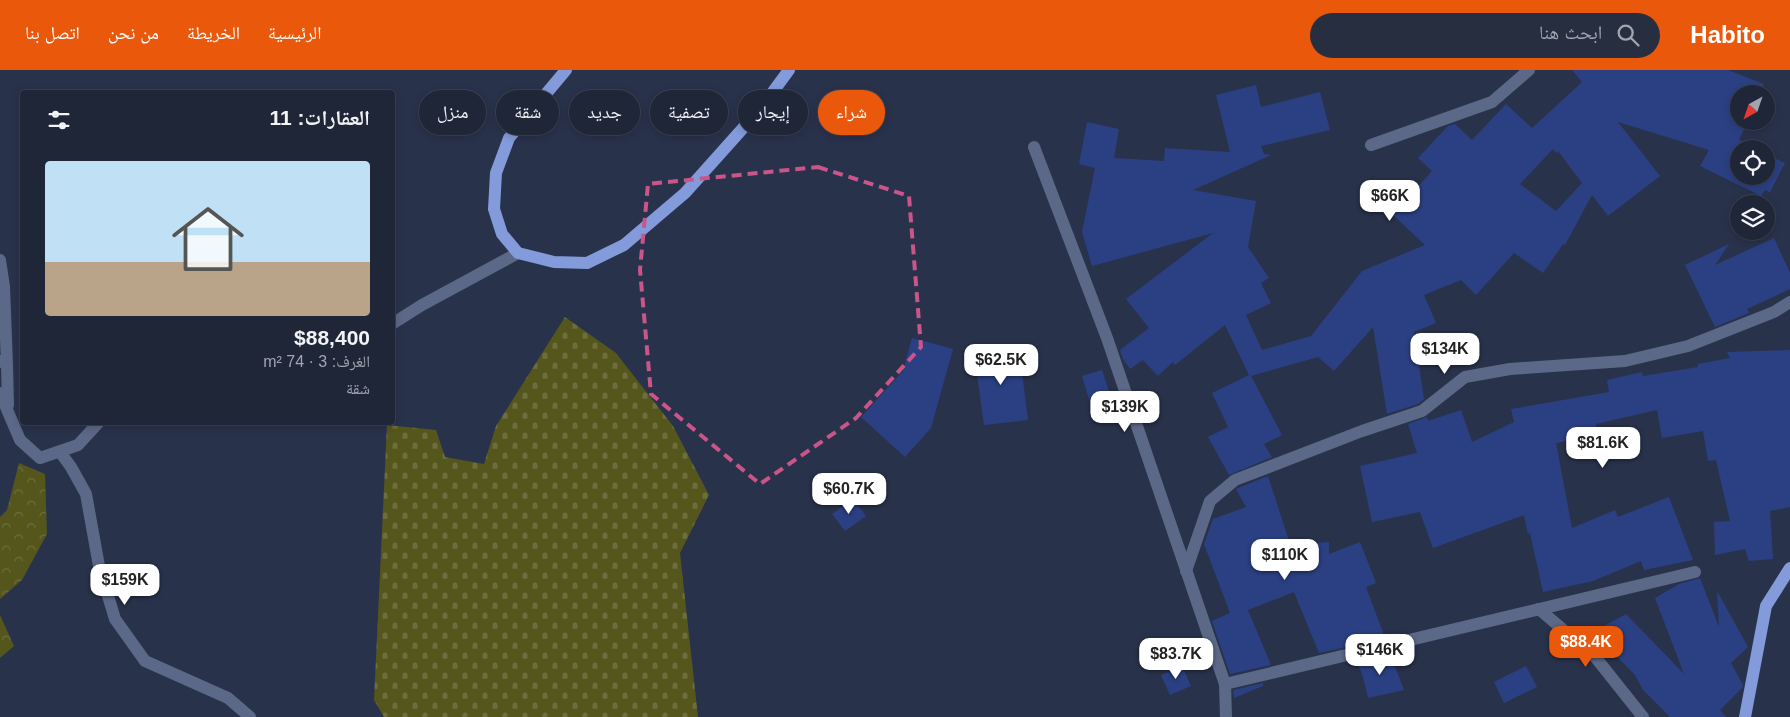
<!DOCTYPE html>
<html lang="ar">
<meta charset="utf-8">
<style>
body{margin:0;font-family:Arial,"Noto Naskh Arabic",sans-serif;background:#272e40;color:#f1f3f6;direction:rtl;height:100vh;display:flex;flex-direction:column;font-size:19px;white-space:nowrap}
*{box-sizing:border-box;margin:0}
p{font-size:16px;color:#a1a5ae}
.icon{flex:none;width:28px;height:28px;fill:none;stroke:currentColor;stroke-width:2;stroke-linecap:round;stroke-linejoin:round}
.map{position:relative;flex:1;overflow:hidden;direction:ltr}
.panel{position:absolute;left:20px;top:20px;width:375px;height:335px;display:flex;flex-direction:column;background:#1f2638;border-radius:5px;box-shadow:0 2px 8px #0003,0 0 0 1px #3c4353;direction:rtl}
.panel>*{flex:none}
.banner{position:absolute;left:410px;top:20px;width:475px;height:45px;direction:rtl;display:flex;gap:10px}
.needle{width:32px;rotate:220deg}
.buttons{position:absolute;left:1730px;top:15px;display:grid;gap:10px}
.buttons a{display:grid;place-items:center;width:45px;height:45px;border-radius:50%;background:#1f2638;box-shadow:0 2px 8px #0003,0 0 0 1px #3c4353;font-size:25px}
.price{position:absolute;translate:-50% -42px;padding:0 11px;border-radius:10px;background:#fff;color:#222;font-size:16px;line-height:32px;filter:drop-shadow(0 1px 2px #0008)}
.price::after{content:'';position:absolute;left:50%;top:30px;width:15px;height:11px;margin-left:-8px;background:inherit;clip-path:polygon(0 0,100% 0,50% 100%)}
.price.active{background:#ea580c;color:#fff}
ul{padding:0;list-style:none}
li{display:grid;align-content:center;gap:10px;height:265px;padding:0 25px}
li span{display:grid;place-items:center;height:155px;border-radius:5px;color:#555}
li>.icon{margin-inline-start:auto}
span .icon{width:90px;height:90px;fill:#fffc;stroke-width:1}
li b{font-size:21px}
h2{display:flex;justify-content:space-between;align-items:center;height:60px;padding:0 25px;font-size:21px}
.tag{padding:0 18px;border-radius:22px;background:#1f2638;box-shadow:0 2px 8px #0003,0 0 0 1px #3c4353;font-size:18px;line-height:45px}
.tag.active{background:#ea580c;color:#fff}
header{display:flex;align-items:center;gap:30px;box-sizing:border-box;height:70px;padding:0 25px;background:#ea580c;color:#fff}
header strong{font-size:24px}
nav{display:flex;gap:28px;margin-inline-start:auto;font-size:18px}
.search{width:350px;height:45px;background:#272e40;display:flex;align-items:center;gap:12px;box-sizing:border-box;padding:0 18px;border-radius:28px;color:#a1a5ae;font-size:19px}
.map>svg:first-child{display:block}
</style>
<header>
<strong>Habito</strong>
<div class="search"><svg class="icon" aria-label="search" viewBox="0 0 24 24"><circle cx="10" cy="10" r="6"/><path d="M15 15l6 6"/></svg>ابحث هنا</div>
<nav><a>الرئيسية</a><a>الخريطة</a><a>من نحن</a><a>اتصل بنا</a></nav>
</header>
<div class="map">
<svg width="1790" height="647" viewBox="0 0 1790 647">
<defs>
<pattern id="forest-crowns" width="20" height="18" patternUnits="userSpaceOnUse" patternTransform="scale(1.25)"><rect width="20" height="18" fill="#54561c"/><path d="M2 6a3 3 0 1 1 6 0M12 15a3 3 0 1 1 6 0" fill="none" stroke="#6c6e3e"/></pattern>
<pattern id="cemetery-stones" width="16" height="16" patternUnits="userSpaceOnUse" patternTransform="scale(1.25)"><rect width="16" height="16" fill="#54561c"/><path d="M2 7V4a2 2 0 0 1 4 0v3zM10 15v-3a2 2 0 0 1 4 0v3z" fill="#6c6e3e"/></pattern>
</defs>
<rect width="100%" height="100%" fill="#29324b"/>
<!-- forest -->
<g fill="url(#forest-crowns)">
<path d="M 19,393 L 45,404 L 47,464 L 22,510 L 0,529 L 0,447 L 7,440 Z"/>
<path d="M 0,545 L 14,576 L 0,588 Z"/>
</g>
<!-- cemetery -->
<path fill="url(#cemetery-stones)" d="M 565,247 L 616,283 L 673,356 L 709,425 L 680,483 L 698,647 L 384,647 L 374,630 L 387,355 L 436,360 L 445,387 L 484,394 L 496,356 Z"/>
<!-- building -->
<g fill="#2b4082" fill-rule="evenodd">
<path d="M 1572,0 L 1728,0 L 1764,14 L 1760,24 L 1739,24 L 1739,51 L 1748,51 L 1739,70 L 1757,79 L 1739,79 L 1739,106 L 1766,106 L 1766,84 L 1785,93 L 1770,122 L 1765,120 L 1761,126 L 1700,96 L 1709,80 L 1618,52 L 1660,106 L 1608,146 L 1592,125 L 1565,175 L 1563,174 L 1543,203 L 1514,183 L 1476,225 L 1461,210 L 1424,225 L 1436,253 L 1414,262 L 1424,329 L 1418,334 L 1387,344 L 1373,257 L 1334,301 L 1318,287 L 1251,306 L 1282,365 L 1264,374 L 1272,387 L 1229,405 L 1208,367 L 1228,357 L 1212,323 L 1249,305 L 1225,255 L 1175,295 L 1173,292 L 1158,306 L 1143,290 L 1130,299 L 1123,289 L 1120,280 L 1149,258 L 1126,229 L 1213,163 L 1092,196 L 1082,162 L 1095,98 L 1079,94 L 1087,52 L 1119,59 L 1114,88 L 1164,91 L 1165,78 L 1230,82 L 1216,25 L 1256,15 L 1261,37 L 1320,22 L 1330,60 L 1261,76 L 1264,84 L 1271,85 L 1193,120 L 1256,131 L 1248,177 L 1269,208 L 1261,213 L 1271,233 L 1246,245 L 1262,280 L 1311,266 L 1362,201 L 1425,175 L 1393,145 L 1432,101 L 1418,88 L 1448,56 L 1455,54 L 1472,70 L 1506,34 L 1532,58 L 1582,12 ZM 1553,79 L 1556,83 L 1558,81 L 1582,113 L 1556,141 L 1520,114 Z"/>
<path d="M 1774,168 L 1790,203 L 1790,219 L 1747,239 L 1749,243 L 1715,257 L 1685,195 L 1729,174 L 1715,195 Z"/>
<path d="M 912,268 L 953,279 L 931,358 L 905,387 L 861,347 L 903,301 Z"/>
<path d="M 1019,278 L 1028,350 L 984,355 L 974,283 Z"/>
<path d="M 1790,280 L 1790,437 L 1770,441 L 1773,489 L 1749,491 L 1745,479 L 1715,485 L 1714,452 L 1730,451 L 1716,390 L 1708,391 L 1703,361 L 1662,368 L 1657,340 L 1596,354 L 1598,365 L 1556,373 L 1572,458 L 1615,440 L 1618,447 L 1669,427 L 1693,490 L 1644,500 L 1641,491 L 1593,511 L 1543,522 L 1530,463 L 1528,464 L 1524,445 L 1433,478 L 1420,442 L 1372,452 L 1360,396 L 1417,383 L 1408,354 L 1427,347 L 1428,351 L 1461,340 L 1472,372 L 1514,352 L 1511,339 L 1609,322 L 1607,310 L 1642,302 L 1643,306 L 1698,297 L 1698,294 L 1730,288 L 1727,282 Z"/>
<path d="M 1102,300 L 1116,343 L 1095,349 L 1082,306 Z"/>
<path d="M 1268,406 L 1290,474 L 1329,472 L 1329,484 L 1360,472 L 1376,513 L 1366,517 L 1385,568 L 1319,583 L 1294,522 L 1248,540 L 1271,595 L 1230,604 L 1212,551 L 1230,543 L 1204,474 L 1213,449 L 1246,437 L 1236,419 Z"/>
<path d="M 853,429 L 866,446 L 845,461 L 832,444 Z"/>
<path d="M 1700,508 L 1719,557 L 1717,521 L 1748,577 L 1731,593 L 1743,615 L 1742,618 L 1720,640 L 1726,647 L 1670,647 L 1643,620 L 1635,605 L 1593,562 L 1626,544 L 1684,604 L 1655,528 L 1679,514 Z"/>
<path d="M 1390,583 L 1404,620 L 1368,628 L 1363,607 L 1357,591 Z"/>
<path d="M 1182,596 L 1191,616 L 1170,625 L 1161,605 Z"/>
<path d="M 1526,596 L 1537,617 L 1504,633 L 1494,612 Z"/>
<path d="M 1263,613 L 1263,616 L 1234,628 L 1233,620 Z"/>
</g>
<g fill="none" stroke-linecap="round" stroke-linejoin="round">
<!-- minor -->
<g stroke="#5c6887" stroke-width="12">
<path d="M 1371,75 L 1492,32 L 1529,0"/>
<path d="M 1034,77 L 1107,268 L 1225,614 L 1226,647"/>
<path d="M 0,190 L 4,217 L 7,295"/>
<path d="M 392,254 L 422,235 L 518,183"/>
<path d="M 1,291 L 7,295 L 8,335"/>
<path d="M 0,323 L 20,370 L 40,388 L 78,375 L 99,352"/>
<path d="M 60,382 L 71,397 L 86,424 L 99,496 L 115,549 L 145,591 L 228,628 L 250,647"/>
<path d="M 1186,501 L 1210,431 L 1235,410 L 1362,361 L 1422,341 L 1465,307 L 1510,299 L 1625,291 L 1688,276 L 1774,242 L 1790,232"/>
<path d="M 1539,539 L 1596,588 L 1643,647"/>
<path d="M 1225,614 L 1695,502"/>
</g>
<!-- primary -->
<g stroke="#839bda" stroke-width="12">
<path d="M 566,0 L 509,68 L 496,103 L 494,139 L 502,164 L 518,183 L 554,192 L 587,193 L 624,175 L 685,123 L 761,38 L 789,0"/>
<path d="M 1745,647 L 1766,536 L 1790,498"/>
</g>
</g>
<!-- marked area -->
<path fill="none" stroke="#ca5589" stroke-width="4" stroke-dasharray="10 6" stroke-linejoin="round" d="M 818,97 L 909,126 L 921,277 L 856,348 L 760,414 L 651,324 L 640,200 L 648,114 Z"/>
</svg>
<div class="buttons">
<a><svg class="needle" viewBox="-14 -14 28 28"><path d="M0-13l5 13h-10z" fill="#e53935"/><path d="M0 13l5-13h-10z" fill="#a1a5ae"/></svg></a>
<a><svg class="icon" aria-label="locate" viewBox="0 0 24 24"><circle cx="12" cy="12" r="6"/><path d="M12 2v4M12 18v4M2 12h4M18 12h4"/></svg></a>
<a><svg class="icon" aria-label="layers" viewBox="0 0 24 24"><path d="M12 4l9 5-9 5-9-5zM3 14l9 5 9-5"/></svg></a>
</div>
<b class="price" style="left:1390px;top:152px">$66K</b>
<b class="price" style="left:1445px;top:305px">$134K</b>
<b class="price" style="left:1001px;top:316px">$62.5K</b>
<b class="price" style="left:1125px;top:363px">$139K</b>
<b class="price" style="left:1603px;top:399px">$81.6K</b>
<b class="price" style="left:849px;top:445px">$60.7K</b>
<b class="price" style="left:1285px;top:511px">$110K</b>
<b class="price" style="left:125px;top:536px">$159K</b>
<b class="price active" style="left:1586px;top:598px">$88.4K</b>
<b class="price" style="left:1380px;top:606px">$146K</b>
<b class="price" style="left:1176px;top:610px">$83.7K</b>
<div class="banner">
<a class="tag active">شراء</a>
<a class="tag">إيجار</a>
<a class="tag">تصفية</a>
<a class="tag">جديد</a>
<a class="tag">شقة</a>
<a class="tag">منزل</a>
</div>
<section class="panel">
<h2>العقارات: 11<svg class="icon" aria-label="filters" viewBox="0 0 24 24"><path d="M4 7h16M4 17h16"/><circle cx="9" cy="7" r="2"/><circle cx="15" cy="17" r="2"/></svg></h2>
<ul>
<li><span style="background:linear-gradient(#bfe0f5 65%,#b9a48a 0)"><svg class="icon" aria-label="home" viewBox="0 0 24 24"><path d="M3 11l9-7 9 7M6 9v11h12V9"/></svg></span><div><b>$88,400</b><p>الغرف: 3 · 74 m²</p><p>شقة</p></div></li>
</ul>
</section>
</div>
